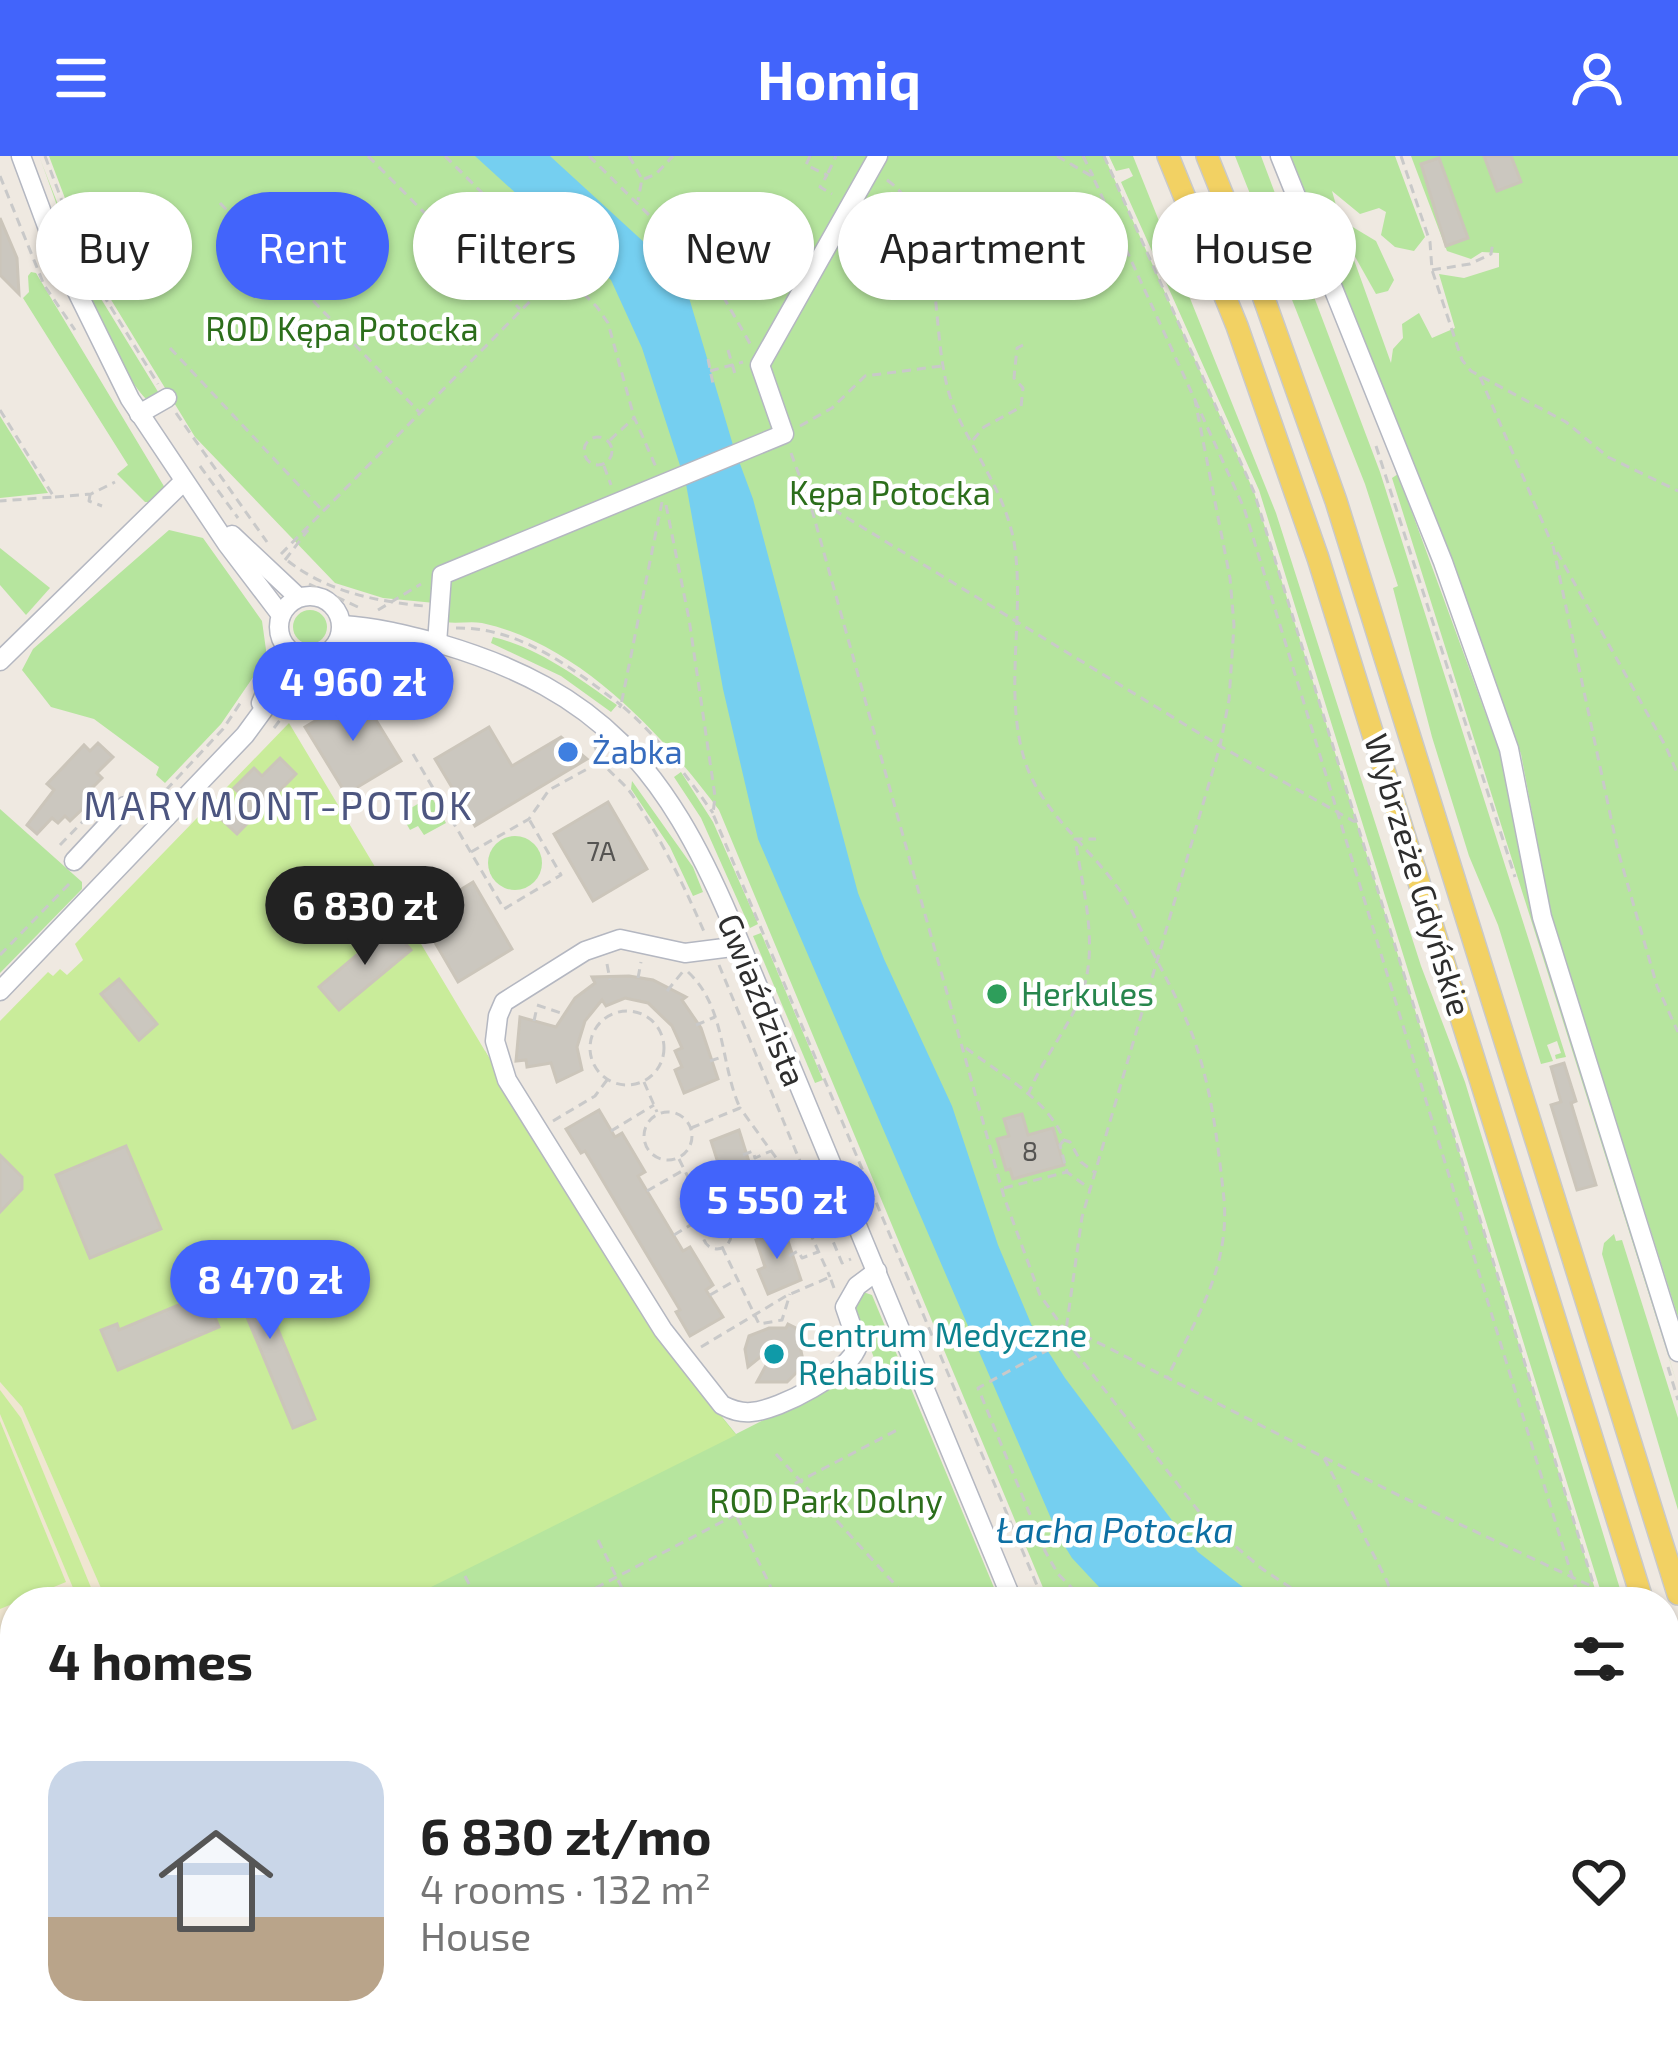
<!DOCTYPE html>
<meta charset="utf-8">
<style>
body{margin:0;font-family:"Exo 2",sans-serif;background:#f6f6f6;color:#222;height:100vh;display:flex;flex-direction:column;font-size:45px;white-space:nowrap}
*{box-sizing:border-box;margin:0}
p{font-size:39px;color:#767676}
.icon{flex:none;width:66px;height:66px;fill:none;stroke:currentColor;stroke-width:2;stroke-linecap:round;stroke-linejoin:round}
.map{position:relative;flex:1;overflow:hidden}
.panel{position:absolute;left:0px;top:1431px;width:1680px;height:468px;display:flex;flex-direction:column;background:#fff;border-radius:48px 48px 0 0;box-shadow:0 3px 9px #0004}
.panel>*{flex:none}
.banner{position:absolute;left:36px;top:36px;width:1608px;height:108px;display:flex;gap:24px}
.price{position:absolute;translate:-50% -102px;padding:0 27px;border-radius:42px;background:#4264fb;color:#fff;font-size:39px;line-height:78px;filter:drop-shadow(0 3px 6px #0008)}
.price::after{content:'';position:absolute;left:50%;top:72px;width:36px;height:27px;margin-left:-18px;background:inherit;clip-path:polygon(0 0,100% 0,50% 100%)}
.price.selected{background:#222;color:#fff}
ul{padding:0;list-style:none}
li{display:flex;align-items:center;gap:36px;height:300px;padding:0 48px}
li+li{border-top:3px solid #e0e0e0}
li span{display:grid;place-items:center;flex:none;width:336px;height:240px;border-radius:36px;color:#555}
li>.icon{margin-inline-start:auto}
span .icon{width:144px;height:144px;fill:#fffc;stroke-width:1}
li b{font-size:51px}
h2{display:flex;justify-content:space-between;align-items:center;height:144px;padding:0 48px;font-size:51px}
.tag{padding:0 42px;border-radius:54px;background:#fff;box-shadow:0 3px 9px #0004;font-size:42px;line-height:108px}
.tag.selected{background:#4264fb;color:#fff}
header{display:flex;justify-content:space-between;align-items:center;height:156px;padding:0 48px;background:#4264fb;color:#fff;font-size:54px;font-weight:700}
.map>svg:first-child{display:block}
</style>
<header><svg class="icon" aria-label="menu" viewBox="0 0 24 24"><path d="M4 6h16M4 12h16M4 18h16"/></svg>Homiq<svg class="icon" aria-label="person" viewBox="0 0 24 24"><circle cx="12" cy="8" r="4"/><path d="M4 21q1-7 8-7t8 7"/></svg></header>
<div class="map">
<svg width="1678" height="1899" viewBox="0 0 1678 1899">
<rect width="100%" height="100%" fill="#efe9e1"/>
<!-- education -->
<path fill="#f0e6d1" d="M 0,1226 L 22,1251 L 107,1446 L 15,1446 L 15,1590 L 0,1585 Z"/>
<!-- green -->
<g fill="#b6e59e">
<path d="M 39,0 L 84,115 L 160,239 L 148,245 C 105,203 63,61 39,0 Z"/>
<path d="M 49,0 L 1104,0 L 1254,336 L 1599,1446 L 1049,1446 L 719,654 C 662,578 579,488 482,467 C 470,465 457,468 445,466 L 445,448 L 383,442 L 335,427 L 195,281 L 91,111 Z"/>
<path d="M 1109,0 L 1133,0 L 1276,357 L 1421,810 L 1465,926 L 1624,1446 L 1604,1446 L 1259,334 L 1121,26 L 1133,20 L 1129,12 L 1116,15 Z"/>
<path d="M 1235,0 L 1261,0 L 1380,316 L 1566,901 L 1556,903 L 1555,899 L 1561,897 L 1557,885 L 1547,889 L 1553,905 L 1541,908 L 1498,769 L 1469,700 L 1432,581 L 1393,432 L 1398,430 L 1365,328 Z"/>
<path d="M 1290,0 L 1395,0 L 1425,81 L 1414,95 L 1395,91 L 1381,79 L 1386,56 L 1379,52 L 1360,58 L 1332,35 L 1344,77 L 1351,70 L 1376,85 L 1394,124 L 1388,135 L 1376,138 L 1349,90 L 1391,207 L 1393,193 L 1403,182 L 1402,168 L 1419,157 L 1432,182 L 1455,172 L 1439,118 L 1464,122 L 1499,111 L 1499,97 L 1482,96 L 1471,103 L 1447,95 L 1411,0 L 1678,0 L 1678,1161 L 1551,759 L 1521,598 L 1411,303 Z"/>
<path d="M 31,116 L 36,117 L 165,332 L 151,346 L 145,346 L 117,318 L 128,309 L 23,142 L 29,136 L 28,120 Z"/>
<path d="M 0,260 L 48,337 L 0,342 Z"/>
<path d="M 1398,318 L 1499,594 L 1533,761 L 1678,1231 L 1392,322 Z"/>
<path d="M 169,374 L 203,382 L 262,465 L 267,501 L 221,568 L 165,627 L 156,619 L 159,611 L 94,563 L 51,551 L 22,514 L 33,493 Z"/>
<path d="M 0,392 L 50,432 L 26,459 L 0,429 Z"/>
<circle cx="310" cy="471" r="17"/>
<path d="M 493,481 C 540,492 578,522 617,549 L 611,556 L 561,520 L 491,487 Z"/>
<path d="M 681,616 L 713,666 L 758,768 L 750,772 L 701,662 L 674,621 Z"/>
<path d="M 632,625 L 693,711 L 703,736 L 693,740 L 670,691 L 631,633 Z"/>
<path d="M 431,640 L 446,667 L 424,679 L 418,670 L 410,674 L 401,658 Z"/>
<path d="M 0,653 L 82,726 L 82,733 L 0,817 Z"/>
<circle cx="515" cy="707" r="27"/>
<path d="M 761,777 L 823,924 L 815,927 L 753,780 Z"/>
<path d="M 485,895 L 653,1176 L 736,1278 L 876,1207 L 853,1147 L 863,1136 L 872,1139 L 1000,1446 L 330,1446 Z"/>
<path d="M 1614,1078 L 1616,1085 L 1622,1084 L 1678,1262 L 1678,1354 L 1602,1098 L 1604,1087 Z"/>
<path d="M 1665,1631 L 1678,1664 L 1678,1899 L 1438,1899 L 1423,1884 L 1665,1884 Z"/>
<path d="M 186,1884 L 1352,1884 L 1366,1899 L 189,1899 Z"/>
</g>
<!-- pitch -->
<g fill="#c9ec9a">
<path d="M 289,567 L 653,1176 L 736,1279 L 401,1446 L 107,1446 L 22,1251 L 0,1226 L 0,865 L 48,816 L 53,820 L 60,813 L 67,819 L 83,804 L 75,788 Z"/>
<path d="M 0,1234 L 21,1262 L 97,1446 L 79,1446 L 0,1258 Z"/>
<path d="M 0,1265 L 66,1426 L 0,1453 Z"/>
</g>
<!-- water -->
<g fill="#75cff0">
<path d="M 475,0 L 550,0 L 658,99 L 687,135 L 733,289 L 753,343 L 858,737 L 884,803 L 952,950 L 998,1089 L 1032,1170 L 1065,1222 L 1174,1367 L 1198,1396 L 1262,1446 L 1113,1446 L 1072,1402 L 1059,1381 L 758,683 L 723,533 L 686,328 L 642,192 L 611,124 Z"/>
<path d="M 1665,1868 L 1668,1899 L 1562,1899 L 1547,1884 L 1665,1884 Z"/>
</g>
<!-- building -->
<g fill="#cbc7bf" stroke="#cbc5ba" stroke-width="3">
<path d="M 1484,0 L 1511,0 L 1521,26 L 1497,35 Z"/>
<path d="M 1439,2 L 1468,82 L 1446,90 L 1421,8 Z"/>
<path d="M 0,62 L 17,102 L 19,138 L 0,119 Z"/>
<path d="M 360,538 L 401,605 L 346,638 L 305,571 Z"/>
<path d="M 489,571 L 512,610 L 561,581 L 587,603 L 475,670 L 435,603 Z"/>
<path d="M 98,587 L 113,601 L 97,617 L 102,622 L 87,637 L 93,643 L 70,665 L 65,660 L 58,667 L 52,662 L 37,678 L 27,669 L 54,634 L 47,628 L 84,589 L 90,595 Z"/>
<path d="M 280,602 L 296,618 L 237,678 L 221,663 L 243,641 L 234,632 L 254,612 L 262,620 Z"/>
<path d="M 608,646 L 647,713 L 593,745 L 554,678 Z"/>
<path d="M 473,726 L 512,793 L 458,826 L 419,759 Z"/>
<path d="M 391,770 L 411,794 L 339,854 L 319,831 Z"/>
<path d="M 629,820 L 653,824 L 686,841 L 682,844 L 701,872 L 718,923 L 684,937 L 675,914 L 682,911 L 675,895 L 682,892 L 672,870 L 648,847 L 625,842 L 606,850 L 602,844 L 585,865 L 577,891 L 582,914 L 557,926 L 551,907 L 527,911 L 526,904 L 516,905 L 520,861 L 556,871 L 575,842 L 595,827 L 592,821 Z"/>
<path d="M 119,823 L 157,868 L 139,884 L 101,838 Z"/>
<path d="M 1564,907 L 1576,945 L 1571,947 L 1596,1029 L 1577,1034 L 1551,949 L 1561,946 L 1551,911 Z"/>
<path d="M 599,954 L 615,981 L 622,977 L 645,1016 L 638,1020 L 683,1095 L 690,1091 L 713,1129 L 706,1134 L 723,1161 L 690,1180 L 676,1156 L 680,1154 L 585,995 L 581,997 L 566,973 Z"/>
<path d="M 1022,958 L 1028,979 L 1053,972 L 1064,1009 L 1013,1023 L 1010,1013 L 1006,1014 L 997,983 L 1009,980 L 1004,963 Z"/>
<path d="M 739,974 L 755,1025 L 722,1039 L 713,1016 L 720,1013 L 711,985 Z"/>
<path d="M 126,990 L 161,1073 L 90,1102 L 56,1019 Z"/>
<path d="M 0,999 L 22,1021 L 22,1033 L 0,1056 Z"/>
<path d="M 784,1073 L 801,1124 L 768,1138 L 758,1114 L 765,1111 L 756,1084 Z"/>
<path d="M 247,1099 L 315,1263 L 293,1272 L 225,1108 Z"/>
<path d="M 205,1138 L 219,1171 L 118,1214 L 101,1174 L 117,1168 L 119,1174 Z"/>
<path d="M 788,1168 L 796,1172 L 803,1204 L 808,1205 L 787,1226 L 757,1226 L 778,1187 L 748,1211 L 745,1193 L 749,1180 L 769,1172 L 786,1172 Z"/>
<rect x="0" y="1645" width="15" height="114"/>
<path d="M 10,1884 L 43,1884 L 46,1899 L 13,1899 Z"/>
<path d="M 113,1884 L 144,1884 L 147,1899 L 117,1899 Z"/>
</g>
<g fill="none" stroke-linecap="round" stroke-linejoin="round">
<!-- minor casing -->
<g stroke="#b4b7c1" stroke-width="21">
<g id="minor">
<path d="M 21,0 L 54,89 L 130,243 L 227,388 L 281,459"/>
<path d="M 1280,0 L 1443,406 L 1509,593 L 1542,761 L 1678,1196"/>
<path d="M 139,258 L 167,242"/>
<path d="M 232,379 L 298,441"/>
<circle cx="310" cy="471" r="31"/>
<path d="M 342,469 C 377,471 407,479 441,488 C 601,535 666,614 730,763 L 1013,1446"/>
<path d="M 338,485 L 414,487"/>
<path d="M 437,487 L 442,419 L 784,278 L 760,209 L 878,0"/>
<path d="M 0,505 L 184,325"/>
<path d="M 261,547 L 285,491"/>
<path d="M 74,705 L 125,650"/>
<path d="M 740,790 L 685,797 L 620,783 L 585,795 L 504,846 L 498,860 L 495,885 L 507,924 L 663,1174 L 722,1249 C 732,1254 740,1257 751,1256 C 780,1254 850,1217 858,1189 L 845,1151 L 857,1130 L 877,1115"/>
<path d="M 0,835 L 245,579 L 302,501"/>
<path d="M 0,1612 L 15,1617"/>
<path d="M 69,1884 L 72,1899"/>
<path d="M 1367,1884 L 1381,1899"/>
</g>
</g>
<!-- major casing -->
<g stroke="#c9c9c9" stroke-width="24">
<g id="major">
<path d="M 1168,0 L 1237,170 L 1318,402 L 1643,1446"/>
<path d="M 1207,0 L 1262,137 L 1336,345 L 1678,1438"/>
<path d="M 1665,1516 L 1678,1557"/>
</g>
</g>
<!-- path -->
<g stroke="#c9c9c9" stroke-width="3" stroke-dasharray="9 6" stroke-linecap="butt">
<path d="M 45,0 L 88,114 L 158,228"/>
<path d="M 368,0 L 520,153"/>
<path d="M 445,0 L 597,151 L 608,167 L 634,261 L 656,311"/>
<path d="M 589,0 L 712,121 L 752,191"/>
<path d="M 629,0 L 642,23 L 638,44"/>
<path d="M 810,0 L 806,9 L 827,19 L 820,31 L 832,38"/>
<path d="M 1057,0 L 1093,21 L 1195,244 L 1230,422 L 1234,469 L 1229,544 L 1220,590 L 1082,1061 L 1066,1174"/>
<path d="M 1083,0 L 1093,20"/>
<path d="M 1104,0 L 1254,336 L 1599,1446"/>
<path d="M 1401,0 L 1430,86 L 1432,114 L 1462,204 L 1471,215 L 1566,266 L 1608,301 L 1678,335"/>
<path d="M 828,17 L 836,0"/>
<path d="M 0,20 L 44,129 L 75,174"/>
<path d="M 644,23 L 656,18 L 673,0"/>
<path d="M 887,24 C 952,71 925,185 955,254 C 975,299 1005,337 1014,386 C 1025,455 1005,528 1022,595 C 1036,652 1082,683 1115,728 C 1128,744 1136,765 1146,783 C 1161,813 1178,843 1190,873 C 1211,925 1218,988 1224,1043 C 1230,1111 1196,1163 1167,1222"/>
<path d="M 220,47 L 419,256"/>
<path d="M 926,80 L 950,78"/>
<path d="M 1432,114 L 1470,108 L 1491,98 L 1493,86"/>
<path d="M 170,192 L 323,355"/>
<path d="M 728,194 L 735,218"/>
<path d="M 708,203 L 713,228"/>
<path d="M 710,215 L 743,206"/>
<path d="M 1480,221 L 1552,388"/>
<path d="M 1195,244 L 1244,352 L 1580,1446"/>
<path d="M 0,254 L 54,341 L 0,345"/>
<path d="M 176,257 L 267,386"/>
<path d="M 800,270 L 832,252 L 865,220 L 942,210"/>
<circle cx="598" cy="295" r="14"/>
<path d="M 610,284 L 634,262"/>
<path d="M 973,284 L 984,271 L 1021,251 L 1023,232 L 1014,222 L 1017,192 L 1023,189"/>
<path d="M 1376,290 L 1515,721"/>
<path d="M 791,297 L 812,354 L 1004,1041 L 1040,1139 L 1066,1176 L 1066,1184 L 1207,1366 L 1261,1412 L 1312,1446"/>
<path d="M 200,310 L 238,362"/>
<path d="M 604,310 L 611,329"/>
<path d="M 808,338 L 1220,590 L 1355,666"/>
<path d="M 90,339 L 89,345 L 102,350"/>
<path d="M 55,341 L 91,338 L 115,326"/>
<path d="M 662,346 L 621,549 C 658,580 685,618 713,657"/>
<path d="M 666,349 L 689,463 L 715,640 L 713,658 L 1044,1446"/>
<path d="M 1553,390 L 1618,695 L 1657,830 L 1678,876"/>
<path d="M 1557,396 L 1666,591 L 1678,619"/>
<path d="M 281,398 L 554,121"/>
<path d="M 285,404 L 308,374"/>
<path d="M 288,405 C 328,436 375,445 424,450"/>
<path d="M 309,428 L 360,452"/>
<path d="M 378,454 L 421,428"/>
<path d="M 456,472 C 520,471 572,512 621,549 L 616,556"/>
<path d="M 368,521 L 369,502"/>
<path d="M 306,529 L 336,505"/>
<path d="M 274,572 L 297,541"/>
<path d="M 594,587 C 602,616 618,618 633,640 C 662,685 684,729 705,778"/>
<path d="M 413,598 L 504,753 L 561,719 L 529,663"/>
<path d="M 166,634 L 223,573 L 241,546"/>
<path d="M 60,689 L 89,659"/>
<path d="M 471,696 L 529,663 L 549,634 L 598,607"/>
<path d="M 0,799 L 72,725"/>
<path d="M 607,808 L 610,824"/>
<path d="M 719,809 L 842,1107 L 851,1103"/>
<path d="M 688,816 C 726,851 720,908 740,952"/>
<path d="M 638,822 L 641,806"/>
<path d="M 667,835 L 685,813"/>
<path d="M 537,849 L 564,858"/>
<circle cx="627" cy="892" r="37"/>
<path d="M 534,865 L 537,851"/>
<path d="M 696,869 L 715,861"/>
<path d="M 966,892 C 1001,919 1047,942 1064,984 L 1070,986 L 1081,1006 L 1094,1016"/>
<path d="M 710,905 L 725,900"/>
<path d="M 644,926 L 657,956"/>
<path d="M 1028,939 C 1041,906 1062,881 1077,849 C 1102,799 1083,735 1075,683 L 1096,683"/>
<circle cx="668" cy="980" r="24"/>
<path d="M 553,965 L 595,940 L 607,924"/>
<path d="M 691,972 L 740,952 L 777,1003 L 830,1121"/>
<path d="M 611,975 L 654,949"/>
<path d="M 1063,985 L 1060,989 L 1067,1016 L 1090,1033"/>
<path d="M 743,999 L 753,995 L 755,1002 L 771,995"/>
<path d="M 679,1003 L 710,1065"/>
<path d="M 1004,1032 L 1067,1016"/>
<path d="M 647,1035 L 682,1015"/>
<circle cx="717" cy="1079" r="14"/>
<path d="M 731,1073 L 794,1046"/>
<path d="M 674,1079 L 707,1059"/>
<path d="M 722,1091 L 759,1168 L 782,1164 L 790,1138"/>
<path d="M 789,1100 L 798,1095 L 802,1102 L 818,1096"/>
<path d="M 710,1139 L 736,1124"/>
<path d="M 701,1191 L 786,1140 L 830,1121 L 834,1132"/>
<path d="M 1668,1211 L 1678,1244"/>
<path d="M 776,1298 L 911,1446"/>
<path d="M 1324,1302 L 1387,1425 L 1394,1446"/>
<path d="M 737,1361 L 778,1446"/>
<path d="M 1017,1382 L 1034,1374"/>
<path d="M 598,1384 L 629,1446"/>
<path d="M 465,1420 L 478,1446"/>
<path d="M 569,1446 L 899,1273"/>
<path d="M 1086,1446 L 1058,1418 L 1045,1395 L 978,1232 L 1066,1184 L 1087,1181 L 1400,1340 L 1593,1431"/>
<path d="M 1665,1631 L 1678,1664"/>
<path d="M 1665,1681 L 1678,1714"/>
<path d="M 1665,1718 L 1678,1731"/>
<path d="M 1665,1809 L 1678,1832"/>
<path d="M 352,1884 L 380,1899"/>
<path d="M 463,1884 L 471,1899"/>
<path d="M 543,1884 L 551,1899"/>
<path d="M 630,1884 L 638,1899"/>
<path d="M 834,1884 L 841,1899"/>
<path d="M 988,1884 L 995,1899"/>
<path d="M 1137,1884 L 1145,1899"/>
<path d="M 1289,1884 L 1296,1899"/>
<path d="M 1328,1884 L 1343,1899"/>
<path d="M 1407,1884 L 1423,1899"/>
<path d="M 1504,1884 L 1514,1899"/>
<path d="M 1519,1884 L 1533,1899"/>
<path d="M 262,1899 L 269,1884"/>
<path d="M 1083,1899 L 1112,1884"/>
</g>
<!-- minor -->
<use href="#minor" stroke="#fff" stroke-width="18"/>
<!-- major -->
<use href="#major" stroke="#f2d163" stroke-width="21"/>
</g>
<!-- markers -->
<circle fill="#3f7fe0" stroke="#fff" stroke-width="4.5" cx="568" cy="596" r="12"/>
<circle fill="#2e9e5b" stroke="#fff" stroke-width="4.5" cx="997" cy="838" r="12"/>
<circle fill="#0f9aa8" stroke="#fff" stroke-width="4.5" cx="774" cy="1198" r="12"/>
<g text-anchor="middle" stroke-width="9" stroke-linejoin="round" paint-order="stroke">
<!-- number labels -->
<g font-size="27" fill="#555452">
<text x="601" y="705">7A</text>
<text x="1030" y="1005">8</text>
</g>
<!-- park labels -->
<g font-size="33" fill="#2c6e1b" stroke="#fff">
<text x="342" y="185">ROD Kępa Potocka</text>
<text x="890" y="349">Kępa Potocka</text>
<text x="826" y="1357">ROD Park Dolny</text>
</g>
<!-- shop labels -->
<g font-size="33" fill="#366cbe" stroke="#fff" text-anchor="start">
<text x="592" y="608">Żabka</text>
</g>
<!-- street labels -->
<g font-size="33" fill="#2e2e2e" stroke="#fff">
<text transform="translate(1418 719) rotate(73)" y="12">Wybrzeże Gdyńskie</text>
<text transform="translate(762 844) rotate(68)" y="12">Gwiaździsta</text>
</g>
<!-- leisure labels -->
<g font-size="33" fill="#27864d" stroke="#fff" text-anchor="start">
<text x="1021" y="850">Herkules</text>
</g>
<!-- culture labels -->
<g font-size="33" fill="#0d838f" stroke="#fff" text-anchor="start">
<text x="798" y="1191">Centrum Medyczne<tspan x="798" dy="38">Rehabilis</tspan></text>
</g>
<!-- water labels -->
<g font-size="36" font-style="italic" fill="#0d6fa3" stroke="#fff">
<text x="1115" y="1387">Łacha Potocka</text>
</g>
<!-- quarter labels -->
<g font-size="39" letter-spacing="3" fill="#4d5680" stroke="#fff">
<text x="279" y="664">MARYMONT-POTOK</text>
</g>
</g>
</svg>
<b class="price" style="left:353px;top:588px">4 960 zł</b>
<b class="price selected" style="left:365px;top:812px">6 830 zł</b>
<b class="price" style="left:777px;top:1106px">5 550 zł</b>
<b class="price" style="left:270px;top:1186px">8 470 zł</b>
<div class="banner">
<a class="tag">Buy</a>
<a class="tag selected">Rent</a>
<a class="tag">Filters</a>
<a class="tag">New</a>
<a class="tag">Apartment</a>
<a class="tag">House</a>
</div>
<section class="panel">
<h2>4 homes<svg class="icon" aria-label="filters" viewBox="0 0 24 24"><path d="M4 7h16M4 17h16"/><circle cx="9" cy="7" r="2"/><circle cx="15" cy="17" r="2"/></svg></h2>
<ul>
<li><span style="background:linear-gradient(#c9d6e8 65%,#b9a48a 0)"><svg class="icon" aria-label="home" viewBox="0 0 24 24"><path d="M3 11l9-7 9 7M6 9v11h12V9"/></svg></span><div><b>6 830 zł/mo</b><p>4 rooms · 132 m²</p><p>House</p></div><svg class="icon" aria-label="heart" viewBox="0 0 24 24"><path d="M12 20l-8-8c-3-5 5-10 8-4 3-6 11-1 8 4z"/></svg></li>
</ul>
</section>
</div>
